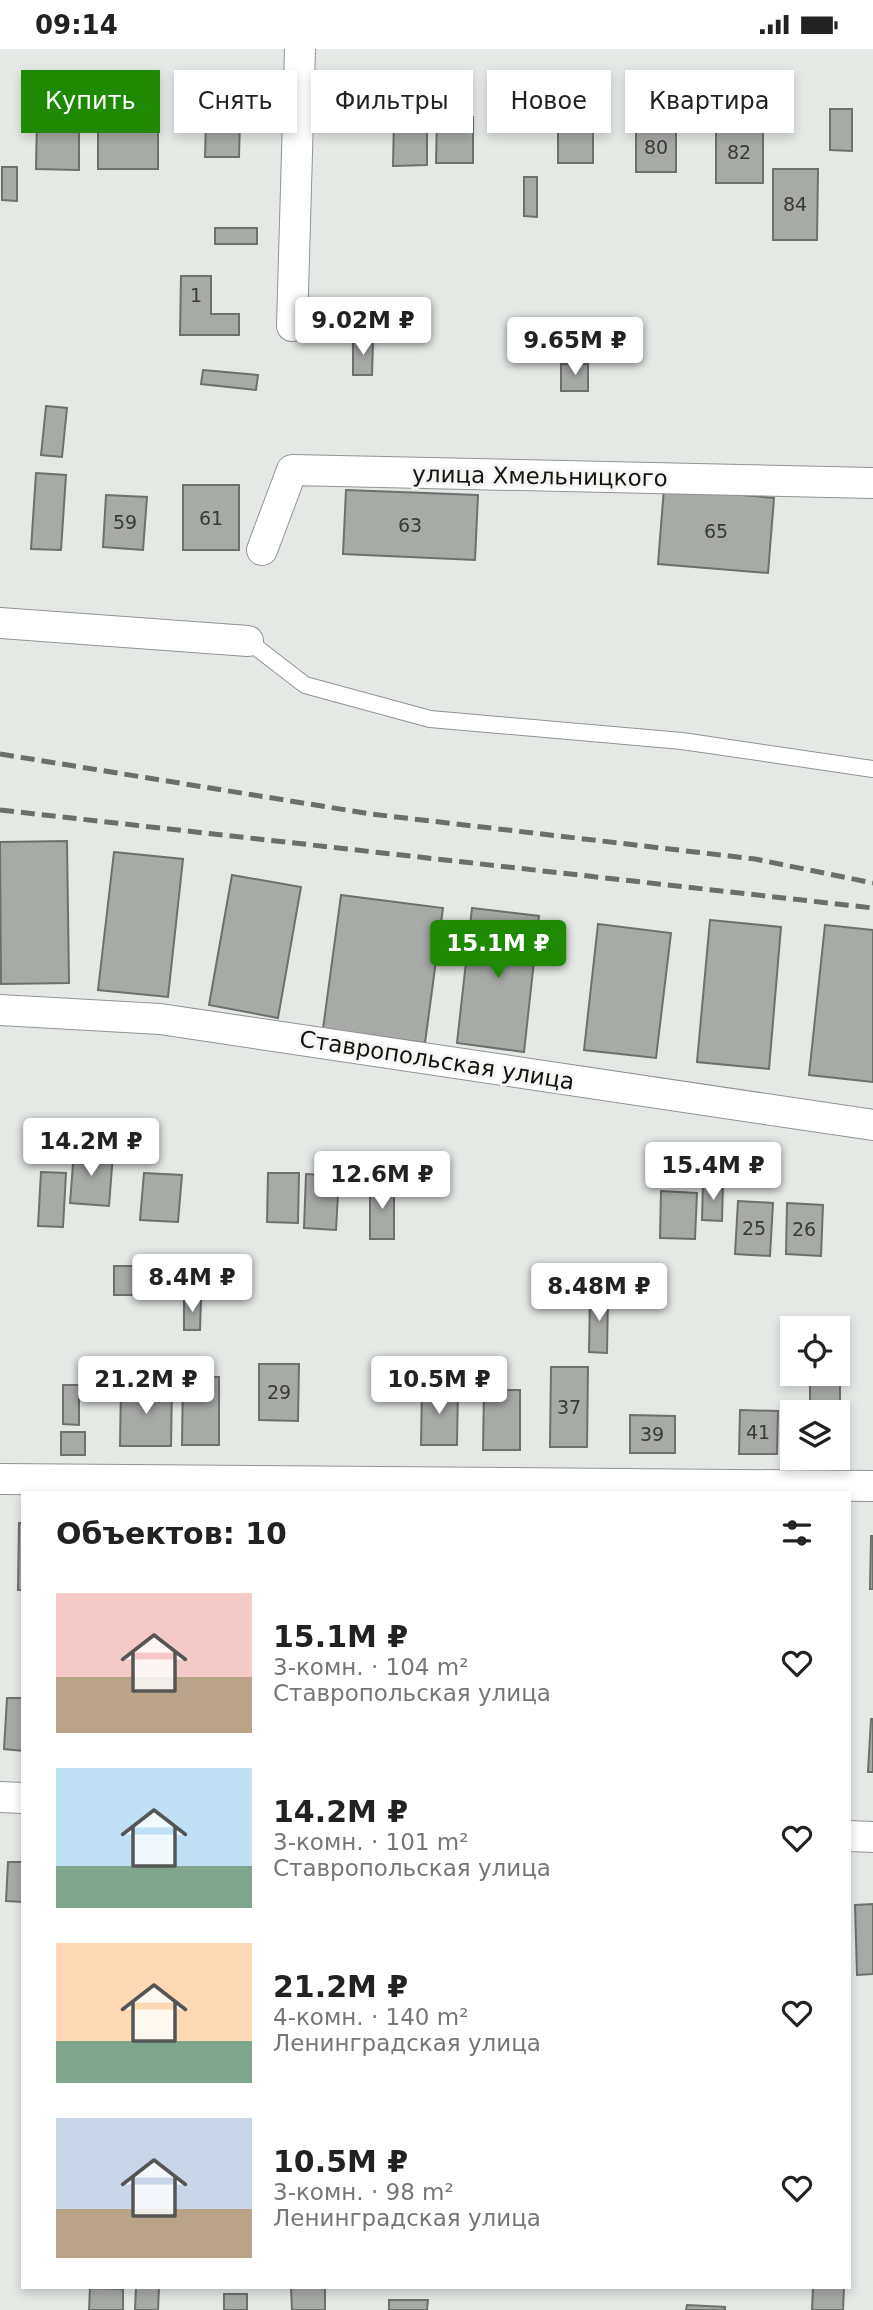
<!DOCTYPE html>
<html lang="ru">
<meta charset="utf-8">
<style>
body{margin:0;font-family:"DejaVu Sans",sans-serif;background:#f2f2f2;color:#222;height:100vh;display:flex;flex-direction:column;font-size:26px;white-space:nowrap}
*{box-sizing:border-box;margin:0}
p{font-size:23px;color:#767676}
.icon{flex:none;width:38px;height:38px;fill:none;stroke:currentColor;stroke-width:2;stroke-linecap:round;stroke-linejoin:round}
.map{position:relative;flex:1;overflow:hidden}
.details{position:absolute;left:21px;top:1442px;width:830px;height:798px;display:flex;flex-direction:column;background:#fff;border-radius:0px;box-shadow:0 4px 10px #0003}
.details>*{flex:none}
.guide{position:absolute;left:21px;top:21px;width:831px;height:63px;display:flex;gap:14px}
.tools{position:absolute;left:780px;top:1267px;display:grid;gap:14px}
.tools a{display:grid;place-items:center;width:70px;height:70px;border-radius:0px;background:#fff;box-shadow:0 4px 10px #0003;font-size:35px}
.price{position:absolute;translate:-50% -60px;padding:0 16px;border-radius:7px;background:#fff;color:#222;font-size:23px;line-height:46px;filter:drop-shadow(0 2px 4px #0008)}
.price::after{content:'';position:absolute;left:50%;top:42px;width:21px;height:16px;margin-left:-10px;background:inherit;clip-path:polygon(0 0,100% 0,50% 100%)}
.price.current{background:#1f8903;color:#fff}
ul{padding:0;list-style:none}
li{display:flex;align-items:center;gap:21px;height:175px;padding:0 35px}
li span{display:grid;place-items:center;flex:none;width:196px;height:140px;border-radius:0px;color:#555}
li>.icon{margin-inline-start:auto}
span .icon{width:84px;height:84px;fill:#fffc;stroke-width:1}
li b{font-size:30px}
h2{display:flex;justify-content:space-between;align-items:center;height:84px;padding:0 35px;font-size:30px}
.tag{padding:0 24px;border-radius:0px;background:#fff;box-shadow:0 4px 10px #0003;font-size:24px;line-height:63px}
.tag.current{background:#1f8903;color:#fff}
.status{display:flex;justify-content:space-between;align-items:center;height:49px;padding:0 35px;background:#fff;direction:ltr}
.status svg{height:19px;fill:currentColor}
.map>svg:first-child{display:block}
</style>
<div class="status"><b>09:14</b><svg viewBox="0 0 49 12"><path d="M0 12V9h3v3zM5 12V6h3v6zM10 12V3h3v9zM15 12V0h3v12zM26 1h20v11H26zM47 4h2v5h-2z"/></svg></div>
<div class="map">
<svg width="873" height="2261" viewBox="0 0 873 2261">
<rect width="100%" height="100%" fill="#e5e9e5"/>
<!-- building -->
<g fill="#a7aaa6" stroke="#6d706d" stroke-width="2">
<path d="M 830,60 L 852,60 L 852,102 L 830,101 Z"/>
<rect x="558" y="65" width="35" height="49"/>
<path d="M 37,66 L 79,66 L 79,121 L 36,120 Z"/>
<path d="M 394,67 L 427,67 L 427,116 L 393,117 Z"/>
<path d="M 437,67 L 473,68 L 473,114 L 436,114 Z"/>
<path d="M 206,70 L 240,70 L 239,108 L 205,108 Z"/>
<path d="M 716,71 L 763,72 L 763,134 L 716,134 Z"/>
<rect x="98" y="72" width="60" height="48"/>
<rect x="636" y="72" width="40" height="51"/>
<path d="M 2,118 L 17,118 L 17,152 L 2,151 Z"/>
<path d="M 773,120 L 818,120 L 817,191 L 773,191 Z"/>
<path d="M 524,128 L 537,128 L 537,168 L 524,167 Z"/>
<rect x="215" y="179" width="42" height="16"/>
<path d="M 181,227 L 211,227 L 211,265 L 239,265 L 239,286 L 180,286 Z"/>
<path d="M 353,291 L 373,291 L 372,326 L 353,326 Z"/>
<rect x="561" y="315" width="27" height="27"/>
<path d="M 203,321 L 258,326 L 256,341 L 201,335 Z"/>
<path d="M 46,357 L 67,359 L 62,408 L 41,406 Z"/>
<path d="M 36,424 L 66,426 L 61,501 L 31,500 Z"/>
<rect x="183" y="436" width="56" height="65"/>
<path d="M 664,439 L 774,449 L 768,524 L 658,515 Z"/>
<path d="M 346,441 L 478,446 L 475,511 L 343,505 Z"/>
<path d="M 106,446 L 147,448 L 143,501 L 103,498 Z"/>
<path d="M 67,792 L 69,934 L 1,935 L 0,793 Z"/>
<path d="M 114,803 L 183,810 L 168,948 L 98,941 Z"/>
<path d="M 232,826 L 301,838 L 278,969 L 209,956 Z"/>
<path d="M 341,846 L 443,859 L 425,994 L 323,980 Z"/>
<path d="M 472,859 L 539,867 L 524,1003 L 457,994 Z"/>
<path d="M 710,871 L 781,878 L 769,1020 L 697,1013 Z"/>
<path d="M 598,875 L 671,884 L 656,1009 L 584,1001 Z"/>
<path d="M 825,876 L 873,881 L 873,1033 L 809,1026 Z"/>
<path d="M 74,1102 L 113,1105 L 109,1157 L 70,1154 Z"/>
<path d="M 41,1123 L 66,1124 L 63,1178 L 38,1177 Z"/>
<path d="M 144,1124 L 182,1126 L 178,1173 L 140,1171 Z"/>
<path d="M 268,1124 L 299,1124 L 298,1174 L 267,1173 Z"/>
<path d="M 306,1125 L 339,1127 L 336,1181 L 304,1179 Z"/>
<rect x="370" y="1134" width="24" height="56"/>
<path d="M 703,1134 L 723,1134 L 722,1172 L 702,1171 Z"/>
<path d="M 661,1142 L 697,1144 L 695,1190 L 660,1189 Z"/>
<path d="M 738,1152 L 773,1154 L 770,1207 L 735,1205 Z"/>
<path d="M 787,1154 L 823,1156 L 821,1207 L 786,1205 Z"/>
<rect x="114" y="1217" width="19" height="29"/>
<path d="M 590,1245 L 608,1245 L 607,1304 L 589,1303 Z"/>
<path d="M 184,1249 L 201,1249 L 200,1281 L 184,1281 Z"/>
<path d="M 838,1297 L 840,1297 L 840,1365 L 810,1363 L 810,1325 L 838,1325 Z"/>
<path d="M 259,1315 L 299,1315 L 298,1372 L 259,1371 Z"/>
<path d="M 551,1318 L 588,1318 L 587,1398 L 550,1398 Z"/>
<path d="M 183,1328 L 219,1328 L 219,1396 L 182,1396 Z"/>
<path d="M 63,1336 L 79,1336 L 79,1376 L 63,1375 Z"/>
<path d="M 121,1336 L 172,1337 L 171,1397 L 120,1397 Z"/>
<path d="M 422,1337 L 458,1338 L 457,1396 L 421,1396 Z"/>
<path d="M 484,1341 L 520,1341 L 520,1401 L 483,1401 Z"/>
<path d="M 740,1361 L 778,1362 L 777,1405 L 739,1405 Z"/>
<path d="M 630,1366 L 675,1367 L 675,1404 L 630,1404 Z"/>
<rect x="61" y="1383" width="24" height="23"/>
<path d="M 19,1474 L 23,1474 L 23,1541 L 18,1541 Z"/>
<path d="M 871,1487 L 873,1487 L 873,1540 L 870,1540 Z"/>
<path d="M 7,1649 L 23,1649 L 23,1702 L 4,1700 Z"/>
<path d="M 871,1670 L 873,1670 L 873,1723 L 868,1723 Z"/>
<path d="M 8,1813 L 23,1813 L 23,1853 L 6,1852 Z"/>
<path d="M 873,1855 L 873,1925 L 857,1926 L 855,1856 Z"/>
<path d="M 136,2238 L 159,2238 L 158,2261 L 135,2261 Z"/>
<path d="M 291,2238 L 325,2238 L 325,2261 L 292,2261 Z"/>
<path d="M 813,2238 L 844,2238 L 843,2261 L 812,2261 Z"/>
<path d="M 90,2239 L 123,2240 L 123,2261 L 89,2261 Z"/>
<rect x="224" y="2245" width="23" height="16"/>
<path d="M 389,2251 L 428,2251 L 427,2261 L 389,2261 Z"/>
<path d="M 687,2256 L 725,2258 L 725,2261 L 686,2261 Z"/>
</g>
<g fill="none" stroke-linecap="round" stroke-linejoin="round">
<!-- lane casing -->
<g stroke="#919491" stroke-width="18">
<path id="lane" d="M 248,592 L 305,636 L 430,670 L 682,692 L 873,720"/>
</g>
<!-- street casing -->
<g stroke="#919491" stroke-width="32">
<g id="street">
<path d="M 292,277 L 300,0"/>
<path d="M 262,501 L 292,421 L 873,434"/>
<path d="M 0,574 L 248,592"/>
<path d="M 0,961 L 160,970 L 873,1076"/>
<path d="M 0,1430 L 873,1437"/>
<path d="M 0,1748 L 23,1749"/>
<path d="M 849,1787 L 873,1788"/>
</g>
</g>
<!-- lane -->
<use href="#lane" stroke="#fff" stroke-width="16"/>
<!-- street -->
<use href="#street" stroke="#fff" stroke-width="30"/>
<!-- rail -->
<g stroke="#6c6e6b" stroke-width="5" stroke-dasharray="14 7" stroke-linecap="butt">
<path d="M 0,705 L 371,765 L 755,810 L 873,834"/>
<path d="M 0,761 L 873,859"/>
</g>
</g>
<g text-anchor="middle" stroke-width="6" stroke-linejoin="round" paint-order="stroke">
<!-- number labels -->
<g font-size="19" fill="#383a37">
<text x="656" y="105">80</text>
<text x="739" y="110">82</text>
<text x="795" y="162">84</text>
<text x="196" y="253">1</text>
<text x="211" y="476">61</text>
<text x="125" y="480">59</text>
<text x="410" y="483">63</text>
<text x="716" y="489">65</text>
<text x="754" y="1186">25</text>
<text x="804" y="1187">26</text>
<text x="279" y="1350">29</text>
<text x="569" y="1365">37</text>
<text x="758" y="1390">41</text>
<text x="652" y="1392">39</text>
</g>
<!-- street labels -->
<g font-size="23" fill="#131412" stroke="#f3f6f2">
<text transform="translate(540 427) rotate(1)" y="8">улица Хмельницкого</text>
<text transform="translate(437 1011) rotate(9)" y="8">Ставропольская улица</text>
</g>
</g>
</svg>
<div class="tools">
<a><svg class="icon" aria-label="locate" viewBox="0 0 24 24"><circle cx="12" cy="12" r="6"/><path d="M12 2v4M12 18v4M2 12h4M18 12h4"/></svg></a>
<a><svg class="icon" aria-label="layers" viewBox="0 0 24 24"><path d="M12 4l9 5-9 5-9-5zM3 14l9 5 9-5"/></svg></a>
</div>
<b class="price" style="left:363px;top:308px">9.02M ₽</b>
<b class="price" style="left:575px;top:328px">9.65M ₽</b>
<b class="price current" style="left:498px;top:931px">15.1M ₽</b>
<b class="price" style="left:91px;top:1129px">14.2M ₽</b>
<b class="price" style="left:713px;top:1153px">15.4M ₽</b>
<b class="price" style="left:382px;top:1162px">12.6M ₽</b>
<b class="price" style="left:192px;top:1265px">8.4M ₽</b>
<b class="price" style="left:599px;top:1274px">8.48M ₽</b>
<b class="price" style="left:146px;top:1367px">21.2M ₽</b>
<b class="price" style="left:439px;top:1367px">10.5M ₽</b>
<div class="guide">
<a class="tag current">Купить</a>
<a class="tag">Снять</a>
<a class="tag">Фильтры</a>
<a class="tag">Новое</a>
<a class="tag">Квартира</a>
</div>
<section class="details">
<h2>Объектов: 10<svg class="icon" aria-label="filters" viewBox="0 0 24 24"><path d="M4 7h16M4 17h16"/><circle cx="9" cy="7" r="2"/><circle cx="15" cy="17" r="2"/></svg></h2>
<ul>
<li><span style="background:linear-gradient(#f6c9c9 60%,#b9a48a 0)"><svg class="icon" aria-label="home" viewBox="0 0 24 24"><path d="M3 11l9-7 9 7M6 9v11h12V9"/></svg></span><div><b>15.1M ₽</b><p>3-комн. · 104 m²</p><p>Ставропольская улица</p></div><svg class="icon" aria-label="heart" viewBox="0 0 24 24"><path d="M12 20l-8-8c-3-5 5-10 8-4 3-6 11-1 8 4z"/></svg></li>
<li><span style="background:linear-gradient(#bfe0f5 70%,#7fa58c 0)"><svg class="icon" aria-label="home" viewBox="0 0 24 24"><path d="M3 11l9-7 9 7M6 9v11h12V9"/></svg></span><div><b>14.2M ₽</b><p>3-комн. · 101 m²</p><p>Ставропольская улица</p></div><svg class="icon" aria-label="heart" viewBox="0 0 24 24"><path d="M12 20l-8-8c-3-5 5-10 8-4 3-6 11-1 8 4z"/></svg></li>
<li><span style="background:linear-gradient(#ffd9b3 70%,#7fa58c 0)"><svg class="icon" aria-label="home" viewBox="0 0 24 24"><path d="M3 11l9-7 9 7M6 9v11h12V9"/></svg></span><div><b>21.2M ₽</b><p>4-комн. · 140 m²</p><p>Ленинградская улица</p></div><svg class="icon" aria-label="heart" viewBox="0 0 24 24"><path d="M12 20l-8-8c-3-5 5-10 8-4 3-6 11-1 8 4z"/></svg></li>
<li><span style="background:linear-gradient(#c9d6e8 65%,#b9a48a 0)"><svg class="icon" aria-label="home" viewBox="0 0 24 24"><path d="M3 11l9-7 9 7M6 9v11h12V9"/></svg></span><div><b>10.5M ₽</b><p>3-комн. · 98 m²</p><p>Ленинградская улица</p></div><svg class="icon" aria-label="heart" viewBox="0 0 24 24"><path d="M12 20l-8-8c-3-5 5-10 8-4 3-6 11-1 8 4z"/></svg></li>
</ul>
</section>
</div>
